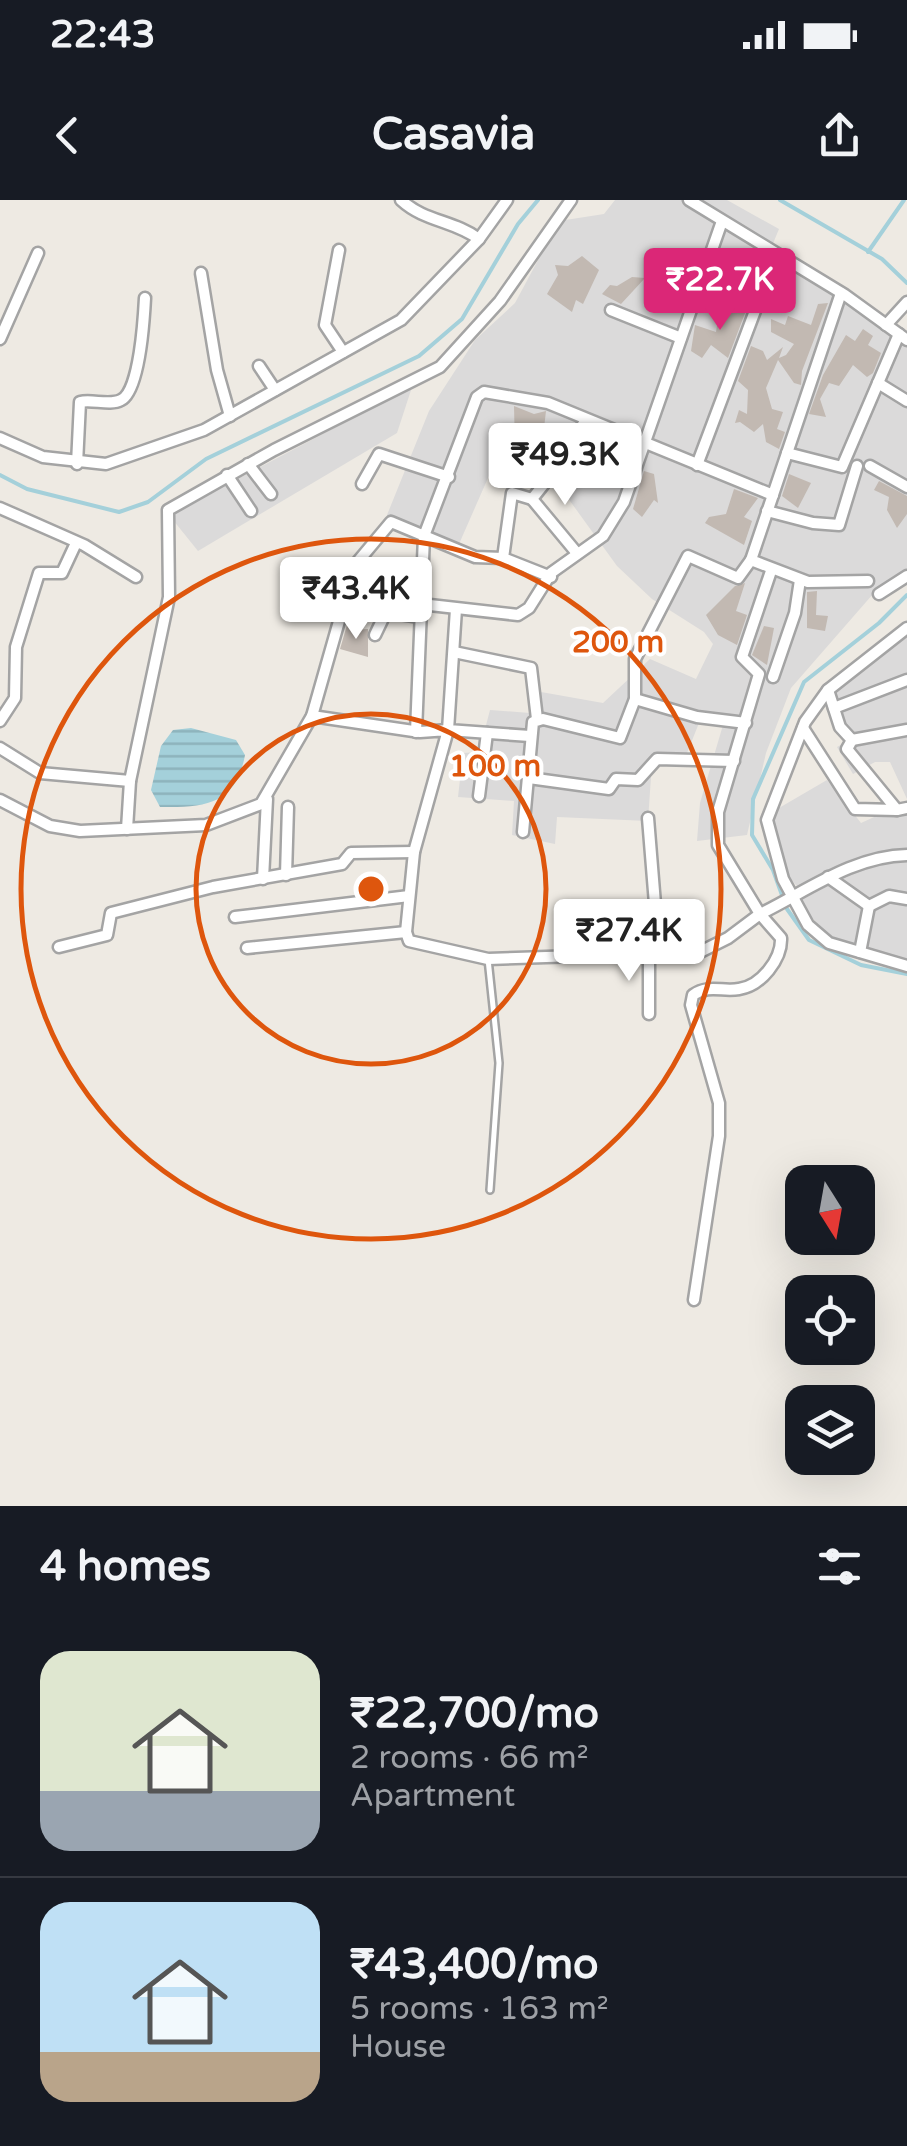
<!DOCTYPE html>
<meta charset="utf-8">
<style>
body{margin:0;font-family:"Varela Round",sans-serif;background:#242831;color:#f1f3f6;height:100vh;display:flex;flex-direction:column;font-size:38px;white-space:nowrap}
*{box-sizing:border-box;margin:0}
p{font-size:32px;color:#9ea1a6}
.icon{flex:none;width:55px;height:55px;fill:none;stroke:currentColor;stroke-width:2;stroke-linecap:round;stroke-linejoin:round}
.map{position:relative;height:1306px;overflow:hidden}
.side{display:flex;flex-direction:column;background:#171b24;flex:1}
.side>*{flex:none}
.needle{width:65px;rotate:169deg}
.tools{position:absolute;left:785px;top:965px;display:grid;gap:20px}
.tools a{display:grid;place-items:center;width:90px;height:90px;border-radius:20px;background:#171b24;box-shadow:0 10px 40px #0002;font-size:50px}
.price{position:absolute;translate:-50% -85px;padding:0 22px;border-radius:10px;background:#fff;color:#222;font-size:32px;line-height:65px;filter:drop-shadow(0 2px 5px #0008)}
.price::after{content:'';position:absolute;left:50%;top:60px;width:30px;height:22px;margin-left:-15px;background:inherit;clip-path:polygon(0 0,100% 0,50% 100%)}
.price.active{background:#db2777;color:#fff}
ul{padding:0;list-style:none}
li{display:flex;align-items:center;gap:30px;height:250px;padding:0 40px}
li+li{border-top:2px solid #363941}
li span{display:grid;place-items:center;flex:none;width:280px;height:200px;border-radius:30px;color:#555}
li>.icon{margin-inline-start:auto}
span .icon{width:120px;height:120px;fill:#fffc;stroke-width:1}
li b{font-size:42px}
h2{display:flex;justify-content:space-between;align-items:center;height:120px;padding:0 40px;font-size:42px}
.status{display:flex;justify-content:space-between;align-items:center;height:70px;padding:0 50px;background:#171b24;direction:ltr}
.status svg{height:28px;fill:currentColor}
header{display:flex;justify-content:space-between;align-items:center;height:130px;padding:0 40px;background:#171b24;font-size:45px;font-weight:700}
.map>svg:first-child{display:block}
</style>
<div class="status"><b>22:43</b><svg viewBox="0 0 49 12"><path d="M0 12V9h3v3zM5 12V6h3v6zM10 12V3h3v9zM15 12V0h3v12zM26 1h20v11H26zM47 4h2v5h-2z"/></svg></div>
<header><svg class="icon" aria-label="back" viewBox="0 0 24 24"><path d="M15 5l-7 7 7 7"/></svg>Casavia<svg class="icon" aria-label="share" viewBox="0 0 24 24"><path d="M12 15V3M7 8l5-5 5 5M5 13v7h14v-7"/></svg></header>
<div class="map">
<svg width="907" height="1306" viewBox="0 0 907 1306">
<defs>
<pattern id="water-rules" width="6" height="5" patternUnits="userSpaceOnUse" patternTransform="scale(2.5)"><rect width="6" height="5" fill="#a4d0da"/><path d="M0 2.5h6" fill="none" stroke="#8db2bb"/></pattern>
</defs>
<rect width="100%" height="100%" fill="#eeeae3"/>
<!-- residential -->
<g fill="#dbdada">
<path d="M 615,0 L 727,0 L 779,29 L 767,58 L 824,88 L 907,146 L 907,372 L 873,394 L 791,488 L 766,553 L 747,635 L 697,641 L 700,603 L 723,525 L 699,523 L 685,558 L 652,562 L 648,621 L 557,617 L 555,644 L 512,635 L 514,601 L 458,597 L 463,553 L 479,552 L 490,510 L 530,513 L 541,492 L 603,503 L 650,459 L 696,479 L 713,444 L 704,432 L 652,399 L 617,366 L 570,301 L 558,270 L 495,262 L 459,344 L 387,315 L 429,211 L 475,140 L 515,103 L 559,21 L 604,14 Z"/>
<path d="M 412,187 L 397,233 L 198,351 L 169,315 Z"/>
<path d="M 907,433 L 907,599 L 890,562 L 875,562 L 853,574 L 837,547 L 850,540 L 835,530 L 826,497 Z"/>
<path d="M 827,580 L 861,623 L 907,602 L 907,769 L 873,762 L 838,746 L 801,706 L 798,687 L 786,675 L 774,620 L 779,608 Z"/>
</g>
<!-- water -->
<path fill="url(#water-rules)" d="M 191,528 L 236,540 L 245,555 C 236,604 206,608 160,607 L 151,590 L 161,546 L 173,530 Z"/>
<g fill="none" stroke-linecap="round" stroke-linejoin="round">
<!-- stream -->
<g stroke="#a4d0da" stroke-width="4">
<path d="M 780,0 L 882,59 L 907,83"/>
<path d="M 868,52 L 904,0"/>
<path d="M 0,275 L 27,289 L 119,312 L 148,302 L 206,259 L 419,156 L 462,119 L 518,24 L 538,0"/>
<path d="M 907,395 L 879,423 L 804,482 L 753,599 L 752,635 L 773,670 L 787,709 L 809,740 L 861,765 L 907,774"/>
</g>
</g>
<!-- building -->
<g fill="#c2b9b2">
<path d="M 582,56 L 599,70 L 583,104 L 576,100 L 572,112 L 547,94 L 558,75 L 555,65 L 568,66 Z"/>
<path d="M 632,77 L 645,78 L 621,104 L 602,94 L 610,85 L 617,86 Z"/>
<path d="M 750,100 L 728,158 L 711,145 L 702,158 L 691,151 L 695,125 L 716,132 L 717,125 L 721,127 L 727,119 L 729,106 Z"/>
<path d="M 828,103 L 802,171 L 801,185 L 794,183 L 778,160 L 766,188 L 772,209 L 783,212 L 777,229 L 785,232 L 779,249 L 766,242 L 763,224 L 754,232 L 740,222 L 735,223 L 739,210 L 747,214 L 748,190 L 738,181 L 751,146 L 763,151 L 767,160 L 783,147 L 779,158 L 786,155 L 794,144 L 771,132 L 771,119 L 785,125 L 788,116 L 811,125 L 818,104 Z"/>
<path d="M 863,129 L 873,136 L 868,145 L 881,153 L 873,173 L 867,177 L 853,165 L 839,186 L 829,183 L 820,199 L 826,217 L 809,214 L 823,175 L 846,135 L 855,141 Z"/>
<path d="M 514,206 L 534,214 L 546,211 L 544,228 L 522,226 L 515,249 Z"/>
<path d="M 644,271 L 654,274 L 658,303 L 654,300 L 642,317 L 633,309 Z"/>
<path d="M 789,274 L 811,283 L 798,308 L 782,296 Z"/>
<path d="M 879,281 L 907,296 L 907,314 L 897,328 L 887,310 L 889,297 L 874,290 Z"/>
<path d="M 734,289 L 758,298 L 744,317 L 752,321 L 744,345 L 705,323 L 709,317 L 726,314 Z"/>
<path d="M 745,383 L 736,411 L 747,415 L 737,445 L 718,435 L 706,415 L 735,386 Z"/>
<path d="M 817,391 L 816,415 L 828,416 L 825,431 L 807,428 L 807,392 Z"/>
<path d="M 347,425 L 351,430 L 368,429 L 368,457 L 340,449 Z"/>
<path d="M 764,426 L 774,428 L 767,465 L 752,455 Z"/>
</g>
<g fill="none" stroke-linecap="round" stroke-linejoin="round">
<!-- lane casing -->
<g stroke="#a4a4a4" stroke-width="10">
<path id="lane" d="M 488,759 L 499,863 L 490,990"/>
</g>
<!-- street casing -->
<g stroke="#a4a4a4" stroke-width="15">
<g id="street">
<path d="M 401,0 C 425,22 453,20 479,39"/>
<path d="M 689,0 L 845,95 L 907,140"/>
<path d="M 339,50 L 325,125 L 343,152"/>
<path d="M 201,73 L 217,170 L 230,216"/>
<path d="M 841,93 L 751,360 L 808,382 L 868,381"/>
<path d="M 611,110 L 681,138"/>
<path d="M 886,125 L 907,102"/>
<path d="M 0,139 L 38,53"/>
<path d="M 259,166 L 275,190"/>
<path d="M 878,183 L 907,201"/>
<path d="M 0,238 L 43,257 L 106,264 L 204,230 L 401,120 L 479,39 L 507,0"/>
<path d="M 787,253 L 842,267 L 899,134"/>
<path d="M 77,264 L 80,202 C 92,199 110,206 121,200 C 140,191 144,117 145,98"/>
<path d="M 248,264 L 271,294"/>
<path d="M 697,265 L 776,55"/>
<path d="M 870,266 L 907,287"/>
<path d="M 227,275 L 251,311"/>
<path d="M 362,284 L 379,254 L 449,277"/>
<path d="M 0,308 L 84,345 L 136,377"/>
<path d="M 767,311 L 813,323 L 839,325 L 857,266"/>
<path d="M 576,352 L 532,299 L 559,265 L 585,221"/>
<path d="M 503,358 L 512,293 L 532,299"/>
<path d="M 879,394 L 907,376"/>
<path d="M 421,404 L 518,415 L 529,408 L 551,373 L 603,336 L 624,302 L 721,24"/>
<path d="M 456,409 L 448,530 L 530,536"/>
<path d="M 907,428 L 828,490 L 805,522 L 767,620 L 783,679 L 808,725 L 829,743 L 907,766"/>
<path d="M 375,435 L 386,412 L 420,417"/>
<path d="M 454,452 L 531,468 L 537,519"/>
<path d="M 773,477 L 795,413 L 800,380"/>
<path d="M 828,490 L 840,527 L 852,540 L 847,549 L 897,610 L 907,608"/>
<path d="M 635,499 L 697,517 L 746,523"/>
<path d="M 834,508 L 907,480"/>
<path d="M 312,516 L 420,532 L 448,530 L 414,652 L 406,732 L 409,741 L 488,759 L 700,752 L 728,738 L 760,714 L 718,645 L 718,612 L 759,474 L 742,457 L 771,371"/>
<path d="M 0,521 L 15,498 L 16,447 L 39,373 L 62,373 L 76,343"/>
<path d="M 803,528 L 855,609 L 897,610"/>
<path d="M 416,532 L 424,336 L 477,197 L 484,192 L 548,203 L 773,295"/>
<path d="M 852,540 L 907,530"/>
<path d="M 0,548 L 40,573 L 130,581"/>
<path d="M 529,578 L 609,589 L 616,579 L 638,580 L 657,559 L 734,561"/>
<path d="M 479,596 L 487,533"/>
<path d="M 0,600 L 50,626 L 80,631 L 206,625 L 261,604 L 312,516 L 355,365 L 391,322 L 475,357 L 503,358 L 551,377"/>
<path d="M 648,618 L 659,753"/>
<path d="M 127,629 L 130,581 L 169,397 L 168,310 L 274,250 L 440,167 L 500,101 L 571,0"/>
<path d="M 523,632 L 533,522 L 543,519 L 620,538 L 635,499 L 635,459 L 688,356 L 738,378 L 751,360"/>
<path d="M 286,675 L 288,607"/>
<path d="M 828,677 L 869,706 L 889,696 L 907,699"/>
<path d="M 263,679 L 267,599"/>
<path d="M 235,717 L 409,696"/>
<path d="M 59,747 L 107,735 L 111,713 L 213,687 L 342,664 L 351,653 L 414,652"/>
<path d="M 247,748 L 406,732"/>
<path d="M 860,752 L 869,706"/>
<path d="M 649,753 L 649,814"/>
<path d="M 694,1100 L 719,936 L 719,903 L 691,805 L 693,795 C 709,784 722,792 739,789 C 761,786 782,759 781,738 L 760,714 C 807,691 853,656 907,655"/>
</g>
</g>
<!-- lane -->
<use href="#lane" stroke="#fff" stroke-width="5"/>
<!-- street -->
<use href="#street" stroke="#fff" stroke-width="10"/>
</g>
<!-- distance rings -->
<g fill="none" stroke="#de560d" stroke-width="5">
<circle cx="371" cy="689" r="175"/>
<circle cx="371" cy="689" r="350"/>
</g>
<circle cx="371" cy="689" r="15" fill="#de560d" stroke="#fff" stroke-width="5"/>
<g font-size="30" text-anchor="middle" font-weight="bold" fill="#de560d" stroke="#fff" stroke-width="8" stroke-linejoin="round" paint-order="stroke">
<text x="618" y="452">200 m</text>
<text x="495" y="576">100 m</text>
</g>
</svg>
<div class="tools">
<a><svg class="needle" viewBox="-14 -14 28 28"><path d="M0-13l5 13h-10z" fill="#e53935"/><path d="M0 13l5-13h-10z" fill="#9ea1a6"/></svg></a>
<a><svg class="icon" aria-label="locate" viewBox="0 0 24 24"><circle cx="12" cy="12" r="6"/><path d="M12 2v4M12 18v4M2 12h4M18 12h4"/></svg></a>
<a><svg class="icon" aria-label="layers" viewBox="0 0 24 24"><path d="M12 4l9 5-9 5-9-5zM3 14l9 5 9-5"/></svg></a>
</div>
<b class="price active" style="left:720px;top:133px">₹22.7K</b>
<b class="price" style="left:565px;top:308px">₹49.3K</b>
<b class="price" style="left:356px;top:442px">₹43.4K</b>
<b class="price" style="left:629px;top:784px">₹27.4K</b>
</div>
<section class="side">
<h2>4 homes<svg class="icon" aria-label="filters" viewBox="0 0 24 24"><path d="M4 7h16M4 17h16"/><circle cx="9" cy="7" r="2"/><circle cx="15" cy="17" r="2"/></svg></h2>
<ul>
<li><span style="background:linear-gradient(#dfe7d0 70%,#9aa5b1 0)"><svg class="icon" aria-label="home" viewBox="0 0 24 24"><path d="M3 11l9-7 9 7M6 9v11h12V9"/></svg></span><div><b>₹22,700/mo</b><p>2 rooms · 66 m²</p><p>Apartment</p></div></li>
<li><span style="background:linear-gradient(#bfe0f5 75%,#b9a48a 0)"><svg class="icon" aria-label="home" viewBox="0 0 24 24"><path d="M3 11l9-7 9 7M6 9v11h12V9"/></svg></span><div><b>₹43,400/mo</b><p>5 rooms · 163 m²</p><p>House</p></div></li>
</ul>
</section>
